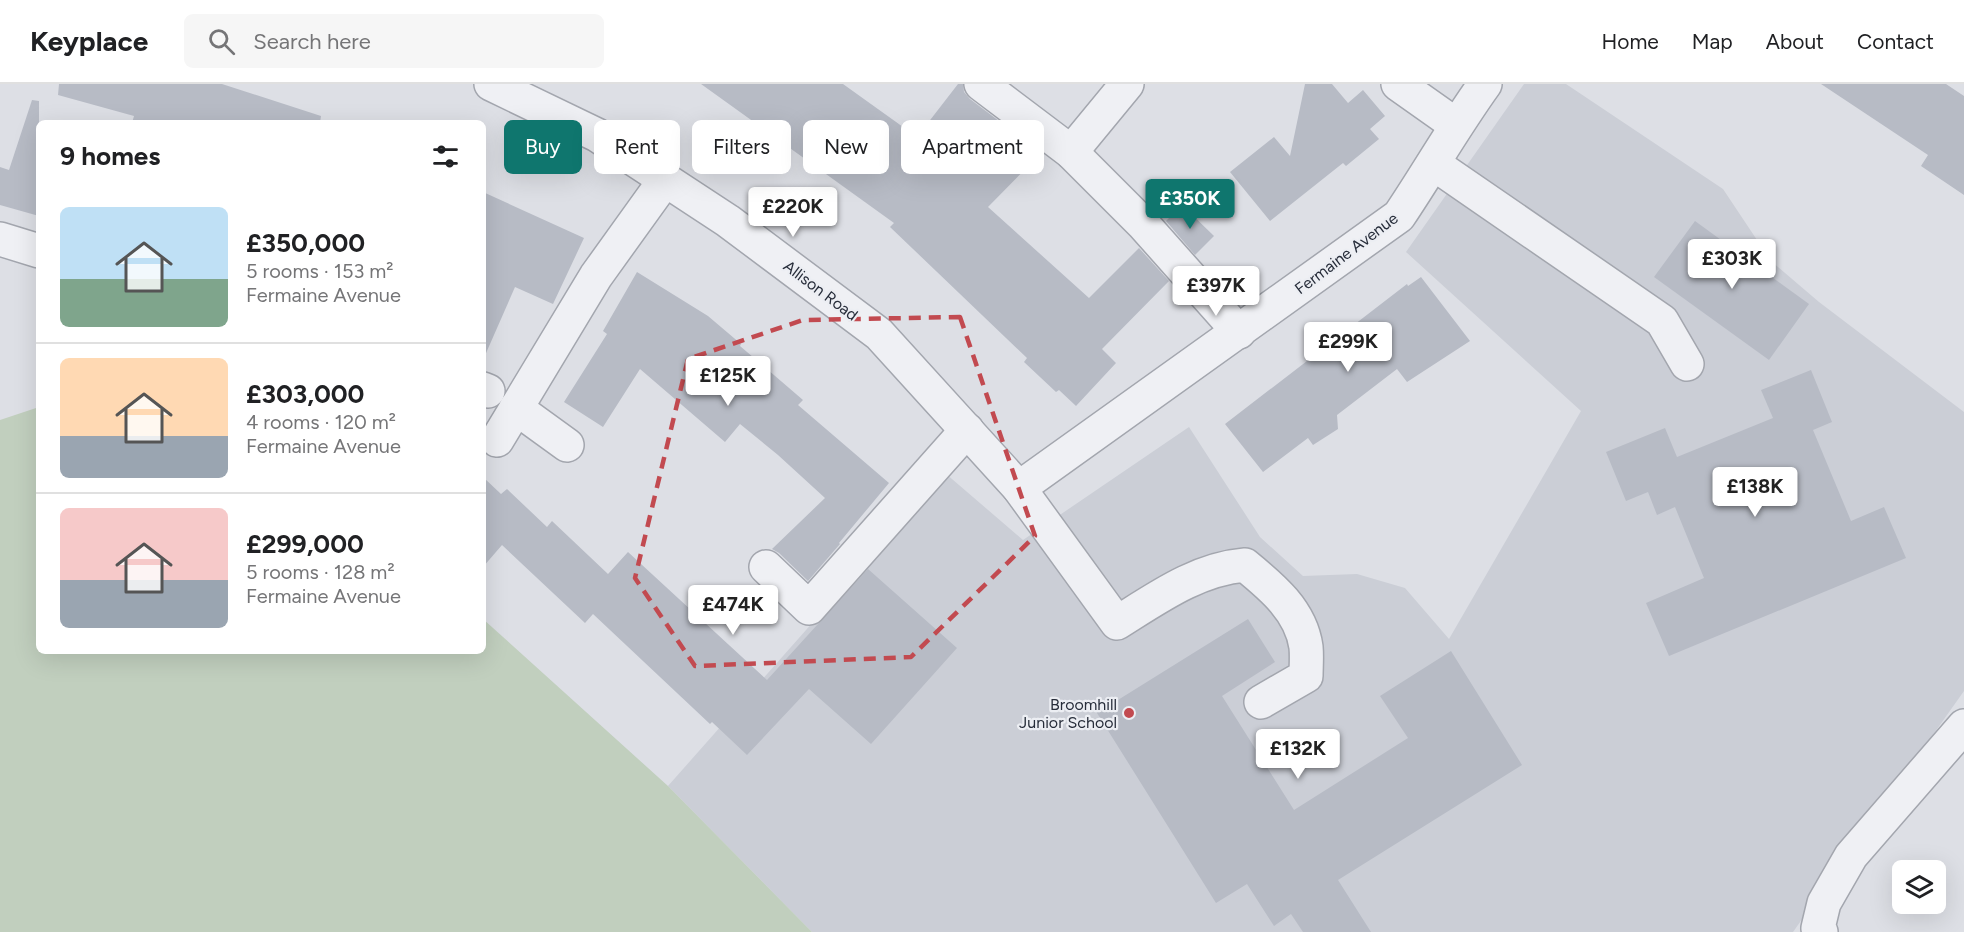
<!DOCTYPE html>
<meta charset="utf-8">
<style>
body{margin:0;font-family:Figtree,sans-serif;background:#f6f6f6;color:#202124;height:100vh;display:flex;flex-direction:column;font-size:22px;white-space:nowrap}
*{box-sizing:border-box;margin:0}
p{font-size:20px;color:#757577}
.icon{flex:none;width:33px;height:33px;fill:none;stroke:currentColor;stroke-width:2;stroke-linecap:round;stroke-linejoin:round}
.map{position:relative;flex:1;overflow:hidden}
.details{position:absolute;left:36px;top:36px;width:450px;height:534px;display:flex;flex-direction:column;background:#fff;border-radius:9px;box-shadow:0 6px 24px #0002}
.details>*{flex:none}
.banner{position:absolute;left:504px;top:36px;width:570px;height:54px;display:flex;gap:12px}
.buttons{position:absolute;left:1892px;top:776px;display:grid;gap:12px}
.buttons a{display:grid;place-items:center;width:54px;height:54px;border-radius:9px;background:#fff;box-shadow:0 6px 24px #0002;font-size:30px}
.price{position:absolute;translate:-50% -51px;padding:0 14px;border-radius:6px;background:#fff;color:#222;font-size:20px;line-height:39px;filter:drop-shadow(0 2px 3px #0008)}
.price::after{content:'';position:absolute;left:50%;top:36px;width:18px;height:14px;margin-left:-9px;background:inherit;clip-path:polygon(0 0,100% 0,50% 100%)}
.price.current{background:#0f766e;color:#fff}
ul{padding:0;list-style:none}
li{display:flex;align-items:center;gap:18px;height:150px;padding:0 24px}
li+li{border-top:2px solid #e0e0e0}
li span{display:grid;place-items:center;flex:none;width:168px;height:120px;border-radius:9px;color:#555}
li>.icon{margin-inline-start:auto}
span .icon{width:72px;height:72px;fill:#fffc;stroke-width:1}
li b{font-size:26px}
h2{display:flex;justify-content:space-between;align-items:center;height:72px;padding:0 24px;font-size:26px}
.tag{padding:0 21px;border-radius:9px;background:#fff;box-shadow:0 6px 24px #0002;font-size:21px;line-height:54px}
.tag.current{background:#0f766e;color:#fff}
header{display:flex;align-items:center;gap:36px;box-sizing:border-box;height:84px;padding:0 30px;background:#fff;border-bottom:2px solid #e0e0e0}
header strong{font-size:28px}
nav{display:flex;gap:33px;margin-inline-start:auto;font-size:21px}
.search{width:420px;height:54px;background:#f6f6f6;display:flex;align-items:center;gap:15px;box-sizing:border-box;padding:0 21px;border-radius:9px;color:#757577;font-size:22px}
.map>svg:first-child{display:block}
</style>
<header>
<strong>Keyplace</strong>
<div class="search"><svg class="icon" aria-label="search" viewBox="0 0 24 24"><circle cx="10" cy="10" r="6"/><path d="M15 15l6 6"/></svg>Search here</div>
<nav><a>Home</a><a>Map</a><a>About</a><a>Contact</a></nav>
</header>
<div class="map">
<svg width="1964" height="848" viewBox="0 0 1964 848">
<rect width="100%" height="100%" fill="#dddfe5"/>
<!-- built -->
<path fill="#cbced6" d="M 1524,0 L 1566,0 L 1723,105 L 1771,177 L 1819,218 L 1964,328 L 1964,607 L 1793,848 L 812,848 L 668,702 L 945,389 L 1023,456 L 1189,343 L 1260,453 L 1303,492 L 1357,490 L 1405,504 L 1449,555 L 1581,327 L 1406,168 Z"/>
<!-- green -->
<path fill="#c1cfbe" d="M 39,323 L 39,567 L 483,567 L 483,535 L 668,702 L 812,848 L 0,848 L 0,336 Z"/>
<!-- building -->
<g fill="#b7bbc5">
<path d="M 59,0 L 222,0 L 321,32 L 320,39 L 132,39 L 134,32 L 58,11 Z"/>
<path d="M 701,0 L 843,0 L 917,53 L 958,0 L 963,0 L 964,8 L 970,15 L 1041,69 L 988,123 L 1089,214 L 1139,164 L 1169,197 L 1102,265 L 1116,279 L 1076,322 L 1059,306 L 1056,308 L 1024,278 L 1027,274 L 890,143 L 894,139 Z"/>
<path d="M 1305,0 L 1332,0 L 1348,19 L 1363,6 L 1385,32 L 1370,45 L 1379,55 L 1346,82 L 1343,79 L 1270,137 L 1230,88 L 1274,53 L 1290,72 Z"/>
<path d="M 1821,0 L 1946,0 L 1964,12 L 1964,111 L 1921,82 L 1928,71 Z"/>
<path d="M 32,16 L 39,17 L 39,132 L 0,121 L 0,83 L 9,86 Z"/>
<path d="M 483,108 L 584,154 L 553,220 L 515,203 L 483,276 Z"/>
<path d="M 1182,121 L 1214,152 L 1195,171 L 1166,137 Z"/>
<path d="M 1695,137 L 1809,220 L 1769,276 L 1654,193 Z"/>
<path d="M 637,188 L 708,232 L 741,260 L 740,262 L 803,316 L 798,321 L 889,399 L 839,459 L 840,460 L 808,497 L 779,469 L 772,465 L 825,414 L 778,371 L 740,340 L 725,358 L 640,285 L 603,343 L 564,318 L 607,250 L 603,247 Z"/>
<path d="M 1421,193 L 1470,257 L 1407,298 L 1397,285 L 1337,331 L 1338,345 L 1313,361 L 1308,354 L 1263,388 L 1225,340 L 1407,200 L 1408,202 Z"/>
<path d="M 1811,286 L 1832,338 L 1813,346 L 1851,437 L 1884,423 L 1906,474 L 1669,572 L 1646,519 L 1704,494 L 1675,423 L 1657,431 L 1648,408 L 1626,417 L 1606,368 L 1665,344 L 1677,373 L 1773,334 L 1761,306 Z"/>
<path d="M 483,393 L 501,410 L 507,405 L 547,443 L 552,437 L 608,490 L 628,468 L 767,596 L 868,485 L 957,564 L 871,660 L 809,605 L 747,671 L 712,638 L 710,640 L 593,530 L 585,539 L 502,461 L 483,483 Z"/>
<path d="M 1248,535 L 1275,578 L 1222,612 L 1294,726 L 1408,654 L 1380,612 L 1451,567 L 1522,681 L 1338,796 L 1371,848 L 1303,848 L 1291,830 L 1274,842 L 1247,800 L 1216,819 L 1097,629 Z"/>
</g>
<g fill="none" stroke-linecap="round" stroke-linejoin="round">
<!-- minor casing -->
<g stroke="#a3a6ae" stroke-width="36">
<g id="minor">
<path d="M 491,0 L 597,51 L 728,137 L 879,250 L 1019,404 L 1117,539 C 1157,514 1197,485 1245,481 C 1272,503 1301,527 1306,563 C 1307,573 1306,583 1306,592 L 1261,618"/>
<path d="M 981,0 L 1071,68 L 1143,140 L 1239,248"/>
<path d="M 1398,0 L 1456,41"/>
<path d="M 1071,68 L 1127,0"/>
<path d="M 1434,80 L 1662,237 L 1687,280"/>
<path d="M 0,155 L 39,167"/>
<path d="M 483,305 L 488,307"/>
<path d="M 516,324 L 567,361"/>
<path d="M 497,356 L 596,192 L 665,96"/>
<path d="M 1019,404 L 1399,132 C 1428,89 1454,43 1485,0"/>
<path d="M 766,483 L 809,524 L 967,346"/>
<path d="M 1821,848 L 1818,844 L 1824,819 L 1851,772 L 1964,642"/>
</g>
</g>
<!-- minor -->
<use href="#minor" stroke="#eff0f4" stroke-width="33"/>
</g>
<!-- marked area -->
<path fill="none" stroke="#c24a50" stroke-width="4.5" stroke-dasharray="12 8" stroke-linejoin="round" d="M 960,233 L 1035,452 L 911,573 L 695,582 L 635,494 L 688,275 L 803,236 Z"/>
<!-- markers -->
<circle fill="#c24a50" stroke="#eceef3" stroke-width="2" cx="1129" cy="629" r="6"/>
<g text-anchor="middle" stroke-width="4.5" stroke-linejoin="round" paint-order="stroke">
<!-- street labels -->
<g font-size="16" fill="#272d3a" stroke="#eceef3">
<text transform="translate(1346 169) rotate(-37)" y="6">Fermaine Avenue</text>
<text transform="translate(821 206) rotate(37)" y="6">Allison Road</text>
</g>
<!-- poi labels -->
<g font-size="16" fill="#272d3a" stroke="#eceef3" text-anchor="end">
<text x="1117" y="626">Broomhill<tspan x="1117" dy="18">Junior School</tspan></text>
</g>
</g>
</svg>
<div class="buttons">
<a><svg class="icon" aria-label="layers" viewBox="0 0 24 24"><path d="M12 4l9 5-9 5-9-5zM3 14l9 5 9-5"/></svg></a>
</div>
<b class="price current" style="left:1190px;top:146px">£350K</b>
<b class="price" style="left:793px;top:154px">£220K</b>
<b class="price" style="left:1732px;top:206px">£303K</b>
<b class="price" style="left:1216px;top:233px">£397K</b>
<b class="price" style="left:1348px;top:289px">£299K</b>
<b class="price" style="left:728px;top:323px">£125K</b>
<b class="price" style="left:1755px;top:434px">£138K</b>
<b class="price" style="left:733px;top:552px">£474K</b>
<b class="price" style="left:1298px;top:696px">£132K</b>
<div class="banner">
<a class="tag current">Buy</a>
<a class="tag">Rent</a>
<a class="tag">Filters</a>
<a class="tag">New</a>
<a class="tag">Apartment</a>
</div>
<section class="details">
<h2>9 homes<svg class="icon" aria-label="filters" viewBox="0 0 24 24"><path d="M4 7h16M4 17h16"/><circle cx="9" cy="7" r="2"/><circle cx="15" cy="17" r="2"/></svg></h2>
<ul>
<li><span style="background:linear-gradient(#bfe0f5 60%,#7fa58c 0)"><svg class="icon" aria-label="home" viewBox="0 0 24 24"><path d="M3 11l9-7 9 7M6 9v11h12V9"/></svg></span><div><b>£350,000</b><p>5 rooms · 153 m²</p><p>Fermaine Avenue</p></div></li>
<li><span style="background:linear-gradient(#ffd9b3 65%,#9aa5b1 0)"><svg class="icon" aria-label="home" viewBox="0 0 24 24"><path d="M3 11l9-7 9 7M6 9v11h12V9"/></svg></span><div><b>£303,000</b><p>4 rooms · 120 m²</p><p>Fermaine Avenue</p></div></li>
<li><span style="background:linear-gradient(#f6c9c9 60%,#9aa5b1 0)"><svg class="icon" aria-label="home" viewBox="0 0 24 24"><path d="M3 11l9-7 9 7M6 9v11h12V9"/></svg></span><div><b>£299,000</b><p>5 rooms · 128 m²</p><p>Fermaine Avenue</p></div></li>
</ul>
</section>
</div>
